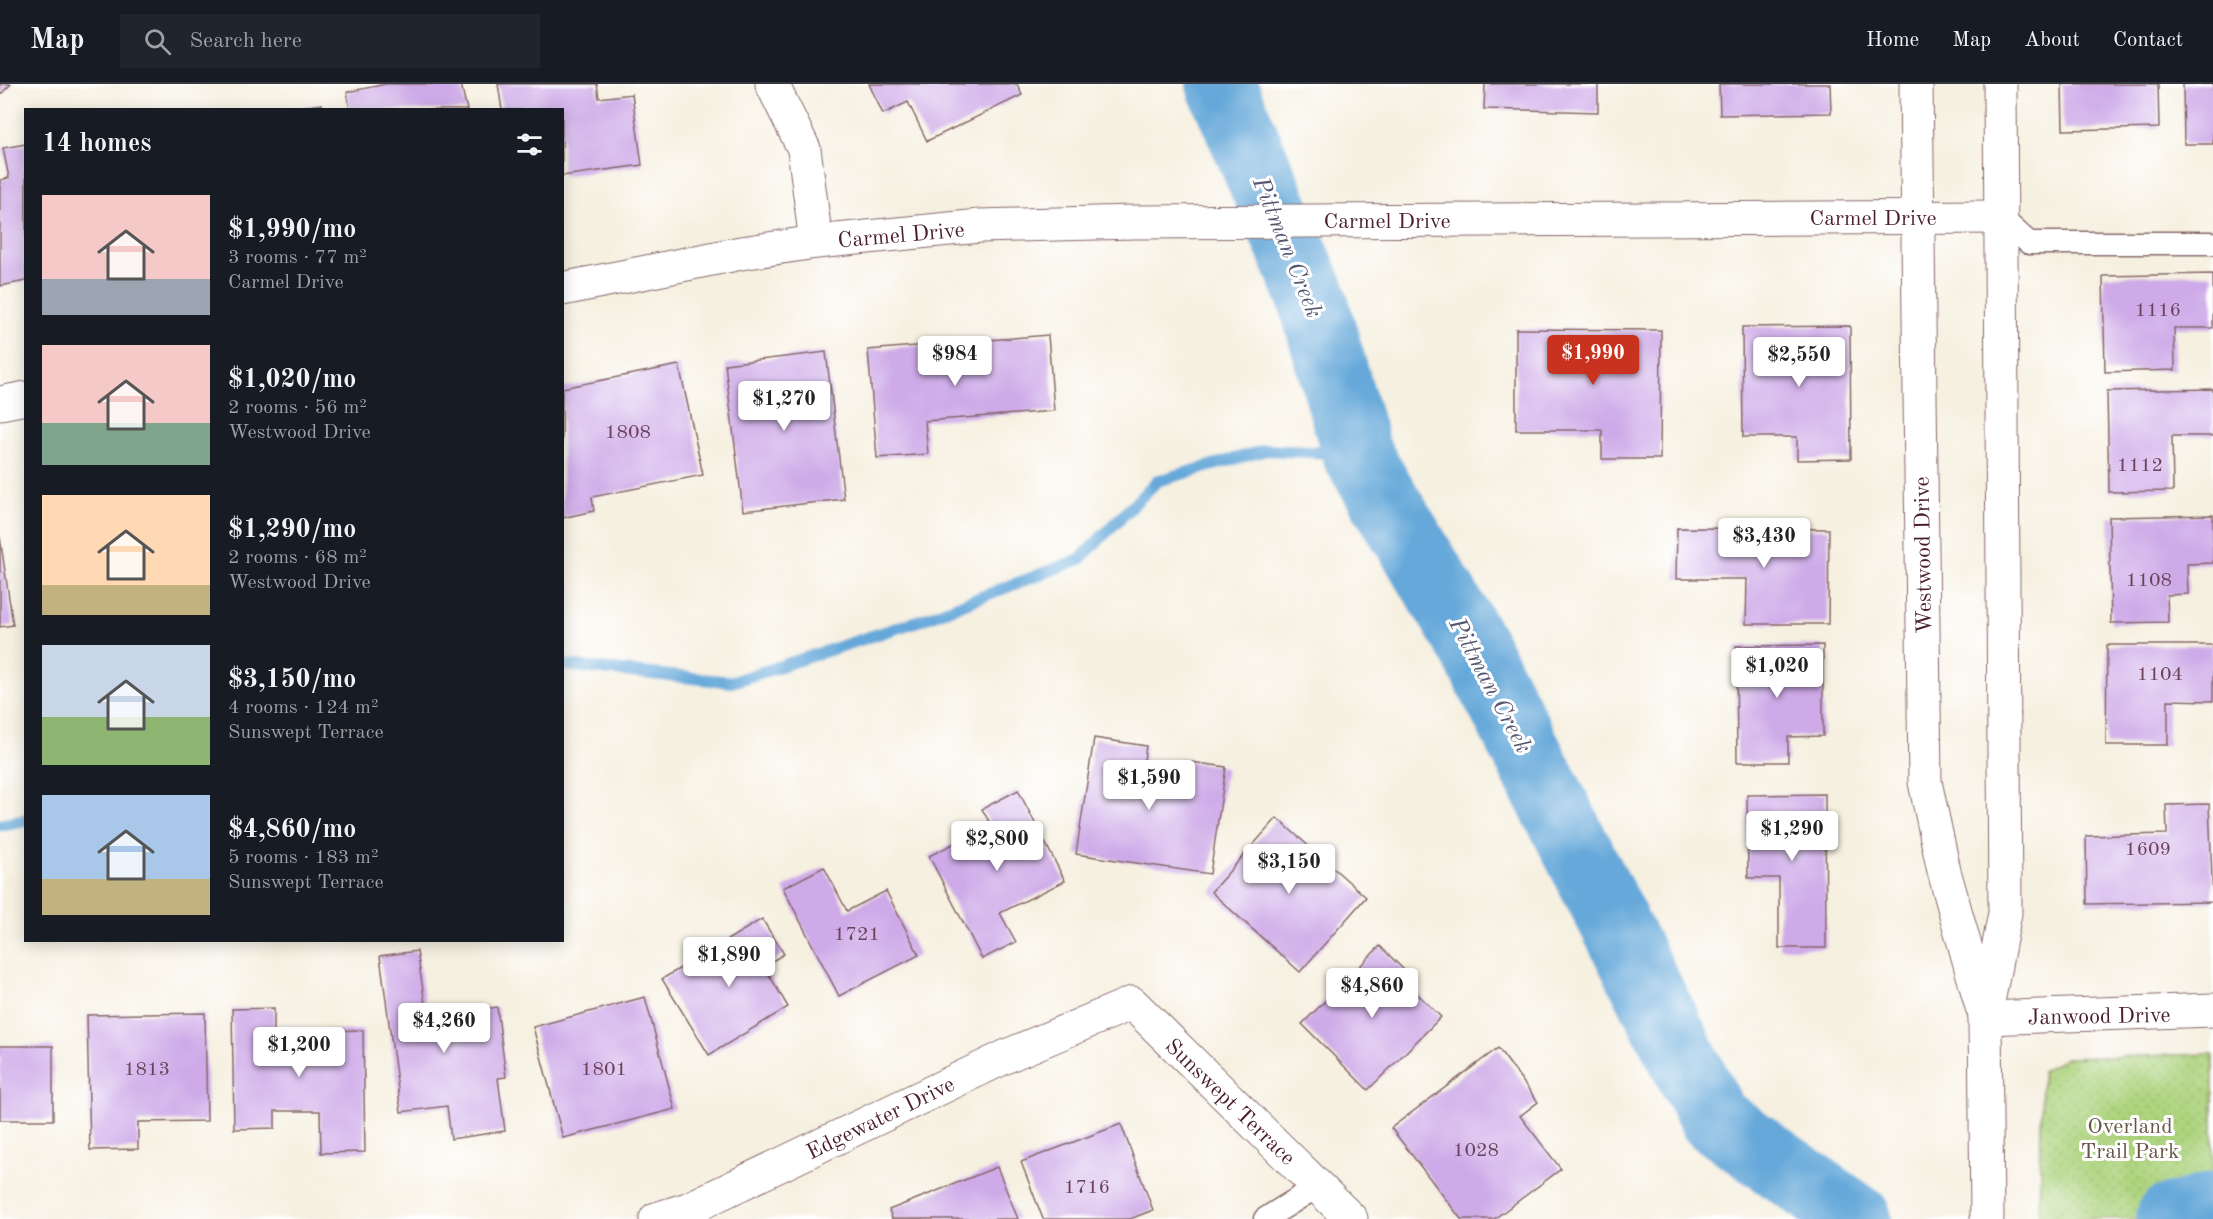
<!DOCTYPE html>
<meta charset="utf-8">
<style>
body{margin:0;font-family:"Old Standard TT",serif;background:#20242c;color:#f1f3f6;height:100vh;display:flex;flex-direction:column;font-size:22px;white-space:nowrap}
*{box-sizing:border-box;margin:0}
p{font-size:20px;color:#9ea1a6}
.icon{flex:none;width:33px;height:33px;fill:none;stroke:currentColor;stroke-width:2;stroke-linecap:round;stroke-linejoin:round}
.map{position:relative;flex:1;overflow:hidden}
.panel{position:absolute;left:24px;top:24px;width:540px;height:834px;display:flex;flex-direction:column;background:#171b24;border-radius:0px;box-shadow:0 3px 15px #0003}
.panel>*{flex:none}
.price{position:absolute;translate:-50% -51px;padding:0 14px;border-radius:6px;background:#fff;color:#222;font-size:20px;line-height:39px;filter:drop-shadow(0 2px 3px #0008)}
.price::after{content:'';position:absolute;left:50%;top:36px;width:18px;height:14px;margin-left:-9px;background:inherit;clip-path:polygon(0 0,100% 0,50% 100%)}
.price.on{background:#c8321e;color:#fff}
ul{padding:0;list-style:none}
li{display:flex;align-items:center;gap:18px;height:150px;padding:0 18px}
li span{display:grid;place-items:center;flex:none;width:168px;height:120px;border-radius:0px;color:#555}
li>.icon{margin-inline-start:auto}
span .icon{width:72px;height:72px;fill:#fffc;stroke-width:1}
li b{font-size:26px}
h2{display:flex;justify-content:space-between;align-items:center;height:72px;padding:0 18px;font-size:26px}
header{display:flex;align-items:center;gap:36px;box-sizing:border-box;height:84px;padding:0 30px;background:#171b24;border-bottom:2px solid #363941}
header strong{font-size:28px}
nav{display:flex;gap:33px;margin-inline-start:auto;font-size:21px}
.search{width:420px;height:54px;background:#20242c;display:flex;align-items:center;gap:15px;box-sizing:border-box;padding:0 21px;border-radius:0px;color:#9ea1a6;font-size:22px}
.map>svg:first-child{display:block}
</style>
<header>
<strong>Map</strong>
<div class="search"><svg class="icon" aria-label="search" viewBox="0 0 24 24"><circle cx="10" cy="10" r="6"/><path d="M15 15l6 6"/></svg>Search here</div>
<nav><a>Home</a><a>Map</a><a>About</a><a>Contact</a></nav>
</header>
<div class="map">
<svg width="2213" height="1135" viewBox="0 0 2213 1135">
<defs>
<pattern id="park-dots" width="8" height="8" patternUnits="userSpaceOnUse" patternTransform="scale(1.5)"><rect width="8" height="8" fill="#add47e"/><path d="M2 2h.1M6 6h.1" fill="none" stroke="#96b66d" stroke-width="1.8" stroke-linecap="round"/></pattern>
</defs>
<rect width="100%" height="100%" fill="#fff"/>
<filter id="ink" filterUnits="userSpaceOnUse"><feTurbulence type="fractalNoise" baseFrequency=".0167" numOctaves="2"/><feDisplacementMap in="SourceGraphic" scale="12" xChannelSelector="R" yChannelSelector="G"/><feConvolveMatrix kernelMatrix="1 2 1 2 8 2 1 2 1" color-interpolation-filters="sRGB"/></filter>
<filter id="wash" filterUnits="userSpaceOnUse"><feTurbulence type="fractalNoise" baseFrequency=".008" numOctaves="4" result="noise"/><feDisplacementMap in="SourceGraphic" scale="24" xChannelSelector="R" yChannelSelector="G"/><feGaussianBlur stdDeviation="1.35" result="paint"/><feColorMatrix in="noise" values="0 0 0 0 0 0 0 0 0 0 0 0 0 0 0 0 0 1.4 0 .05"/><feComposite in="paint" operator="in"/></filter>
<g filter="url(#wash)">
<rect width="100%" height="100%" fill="#f6f0e0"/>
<!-- park -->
<path fill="url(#park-dots)" stroke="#7c7a54" stroke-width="1.5" d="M 2213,970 L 2213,1135 L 2039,1135 L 2042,987 L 2066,974 Z"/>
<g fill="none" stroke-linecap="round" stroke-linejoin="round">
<!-- stream -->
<g stroke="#65a8d9" stroke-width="12">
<path d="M 562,581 L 732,598 L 921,536 L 1080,475 L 1157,397 L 1266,366 L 1357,370"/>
<path d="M 0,741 L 26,736"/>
</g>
<!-- river -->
<g stroke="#65a8d9" stroke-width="70">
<path d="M 1221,0 L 1311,210 L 1357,370 L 1472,560 L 1714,1035 L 1857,1135"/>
<path d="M 2170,1135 L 2213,1123"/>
</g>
</g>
<g id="blocks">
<!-- building -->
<g fill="#ceaae8">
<path d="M 0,0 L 11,0 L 0,11 Z"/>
<path d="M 386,0 L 461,0 L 467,26 L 350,26 L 347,8 Z"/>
<path d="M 498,0 L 597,0 L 599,14 L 632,10 L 642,81 L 562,92 L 562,26 L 502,26 Z"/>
<path d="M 869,0 L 1017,0 L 1022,11 L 927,57 L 908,18 L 883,30 Z"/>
<path d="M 1485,0 L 1598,0 L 1598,28 L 1484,25 Z"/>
<path d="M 1719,0 L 1830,0 L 1831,29 L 1720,31 Z"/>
<path d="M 2062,0 L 2158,0 L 2159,44 L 2063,46 Z"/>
<path d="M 2183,0 L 2213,0 L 2213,60 L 2184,60 Z"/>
<path d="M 322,20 L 323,26 L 295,26 L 295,24 Z"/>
<path d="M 26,60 L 26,197 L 0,202 L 0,96 L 9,94 L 3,64 Z"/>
<path d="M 2213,190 L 2213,244 L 2174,244 L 2175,286 L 2105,288 L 2103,192 Z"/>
<path d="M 1850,242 L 1851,375 L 1797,376 L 1797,353 L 1743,353 L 1742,243 Z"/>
<path d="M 1516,245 L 1661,246 L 1660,375 L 1602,375 L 1602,346 L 1516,346 Z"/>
<path d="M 1048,251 L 1054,327 L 925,337 L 928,370 L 877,374 L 868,266 Z"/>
<path d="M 826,268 L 844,415 L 743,427 L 725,280 Z"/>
<path d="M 679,281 L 703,391 L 592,413 L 594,427 L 562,434 L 562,304 Z"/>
<path d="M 2213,305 L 2213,352 L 2172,352 L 2173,407 L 2109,408 L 2107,307 Z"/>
<path d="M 2213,431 L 2213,479 L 2187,480 L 2188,510 L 2167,511 L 2168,538 L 2111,539 L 2109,433 Z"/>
<path d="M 1677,444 L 1829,445 L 1828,540 L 1746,540 L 1747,495 L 1676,495 Z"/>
<path d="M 0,453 L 13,541 L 0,543 Z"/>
<path d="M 1823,561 L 1823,652 L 1788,653 L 1788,678 L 1737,678 L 1736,562 Z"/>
<path d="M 2107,561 L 2213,561 L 2213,617 L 2168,616 L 2168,661 L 2106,661 Z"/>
<path d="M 1094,654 L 1146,662 L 1141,697 L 1180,703 L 1184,677 L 1226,683 L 1210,790 L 1076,770 Z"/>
<path d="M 1018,706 L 1065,797 L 1000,829 L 1016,858 L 982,875 L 929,772 L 991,741 L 982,725 Z"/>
<path d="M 1825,710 L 1826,864 L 1779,864 L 1779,794 L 1748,794 L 1747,711 Z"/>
<path d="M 2209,720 L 2213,818 L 2087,820 L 2086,752 L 2167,750 L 2166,721 Z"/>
<path d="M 1277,734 L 1366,813 L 1300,888 L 1211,808 Z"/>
<path d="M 824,783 L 847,827 L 886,807 L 919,871 L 839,912 L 783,804 Z"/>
<path d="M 762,835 L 784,870 L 764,882 L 788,923 L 709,971 L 662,895 Z"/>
<path d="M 1380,862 L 1404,886 L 1399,892 L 1441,933 L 1368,1006 L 1302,940 Z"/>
<path d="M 417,867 L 427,933 L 497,923 L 506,993 L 498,994 L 505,1047 L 451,1055 L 447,1022 L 401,1028 L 380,872 Z"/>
<path d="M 645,913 L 675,1025 L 563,1054 L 533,943 Z"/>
<path d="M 274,924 L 274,949 L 363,946 L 365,1068 L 321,1069 L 320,1027 L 275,1027 L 275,1044 L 234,1045 L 232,925 Z"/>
<path d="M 205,929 L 207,1037 L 138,1038 L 138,1065 L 90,1066 L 87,931 Z"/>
<rect x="0" y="962" width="53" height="74"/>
<path d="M 1498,964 L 1538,1018 L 1520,1032 L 1561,1085 L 1494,1135 L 1461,1135 L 1391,1044 Z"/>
<path d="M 1121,1040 L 1153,1126 L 1130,1135 L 1043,1135 L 1021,1078 Z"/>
<path d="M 997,1083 L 1018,1135 L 892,1135 L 889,1126 Z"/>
</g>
</g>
</g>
<g filter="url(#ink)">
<use href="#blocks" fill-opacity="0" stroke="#86686a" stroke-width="1.5"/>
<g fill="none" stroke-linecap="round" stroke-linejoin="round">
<!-- service casing -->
<g stroke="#86686a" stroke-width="25">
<g id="service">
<path d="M 2000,133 L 2029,159 L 2213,159"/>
<path d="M 1265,1135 L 1318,1102"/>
</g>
</g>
<!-- minor casing -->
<g stroke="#86686a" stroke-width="35">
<g id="minor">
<path d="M 772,0 L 804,65 L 816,158"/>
<path d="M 656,1135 L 688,1125 L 1009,971 L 1132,919 L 1351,1135"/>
</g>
</g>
<!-- tertiary casing -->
<g stroke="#86686a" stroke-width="35">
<g id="tertiary">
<path d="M 1916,0 L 1925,698 L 1944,787 L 1982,923"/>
<path d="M 562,205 L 741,169 L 816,158 L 980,142 L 1134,138 L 2000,133"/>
<path d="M 0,319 L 26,314"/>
<path d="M 1985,934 L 2213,926"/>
<path d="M 1987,1135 L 1985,934 L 2005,829 L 2000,0"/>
</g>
</g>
<!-- service -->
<use href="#service" stroke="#fff" stroke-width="22"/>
<!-- minor -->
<use href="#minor" stroke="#fff" stroke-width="33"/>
<!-- tertiary -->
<use href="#tertiary" stroke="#fff" stroke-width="33"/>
</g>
</g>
<g text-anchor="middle" stroke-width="6" stroke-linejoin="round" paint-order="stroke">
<!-- number labels -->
<g font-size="20" fill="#6b425a">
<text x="2158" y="232">1116</text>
<text x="628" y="354">1808</text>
<text x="2140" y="387">1112</text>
<text x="2149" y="502">1108</text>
<text x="2160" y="596">1104</text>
<text x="2148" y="771">1609</text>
<text x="857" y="856">1721</text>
<text x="147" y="991">1813</text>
<text x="604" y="991">1801</text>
<text x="1476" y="1072">1028</text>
<text x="1087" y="1109">1716</text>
</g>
<!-- street labels -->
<g font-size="22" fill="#4a1f2b" stroke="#fff">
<text x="1873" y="141">Carmel Drive</text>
<text x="1387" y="144">Carmel Drive</text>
<text transform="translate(901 150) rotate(-5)" y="8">Carmel Drive</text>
<text transform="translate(1922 471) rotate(-91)" y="8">Westwood Drive</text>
<text transform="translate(2099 931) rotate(-1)" y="8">Janwood Drive</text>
<text transform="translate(1231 1017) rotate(44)" y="8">Sunswept Terrace</text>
<text transform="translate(880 1033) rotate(-26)" y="8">Edgewater Drive</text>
</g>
<!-- park labels -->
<g font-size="22" fill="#685544" stroke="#fff">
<text x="2130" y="1049">Overland<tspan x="2130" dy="25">Trail Park</tspan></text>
</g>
<!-- water labels -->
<g font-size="24" font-style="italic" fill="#555671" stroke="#fff">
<text transform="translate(1288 163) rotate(68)" y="8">Pittman Creek</text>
<text transform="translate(1491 601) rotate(62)" y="8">Pittman Creek</text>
</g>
</g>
</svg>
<b class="price on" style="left:1593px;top:302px">$1,990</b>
<b class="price" style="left:955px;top:303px">$984</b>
<b class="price" style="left:1799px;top:304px">$2,550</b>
<b class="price" style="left:784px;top:348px">$1,270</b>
<b class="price" style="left:1764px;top:485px">$3,430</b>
<b class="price" style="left:1777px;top:615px">$1,020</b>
<b class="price" style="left:1149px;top:727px">$1,590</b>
<b class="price" style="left:1792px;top:778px">$1,290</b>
<b class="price" style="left:997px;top:788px">$2,800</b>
<b class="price" style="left:1289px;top:811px">$3,150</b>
<b class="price" style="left:729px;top:904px">$1,890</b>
<b class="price" style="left:1372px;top:935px">$4,860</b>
<b class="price" style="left:444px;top:970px">$4,260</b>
<b class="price" style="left:299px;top:994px">$1,200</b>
<section class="panel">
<h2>14 homes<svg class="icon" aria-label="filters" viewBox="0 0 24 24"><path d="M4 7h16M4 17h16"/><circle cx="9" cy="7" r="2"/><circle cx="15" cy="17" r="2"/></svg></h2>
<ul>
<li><span style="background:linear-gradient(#f6c9c9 70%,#9aa5b1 0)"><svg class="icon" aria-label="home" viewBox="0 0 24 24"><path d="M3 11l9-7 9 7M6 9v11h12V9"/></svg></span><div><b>$1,990/mo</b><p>3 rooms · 77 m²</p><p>Carmel Drive</p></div></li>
<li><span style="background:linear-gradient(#f6c9c9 65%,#7fa58c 0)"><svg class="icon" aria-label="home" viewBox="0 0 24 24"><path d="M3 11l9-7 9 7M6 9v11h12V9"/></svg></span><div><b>$1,020/mo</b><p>2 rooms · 56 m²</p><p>Westwood Drive</p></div></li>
<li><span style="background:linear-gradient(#ffd9b3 75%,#c2b280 0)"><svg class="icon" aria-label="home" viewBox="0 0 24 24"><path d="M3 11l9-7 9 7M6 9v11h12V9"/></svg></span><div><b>$1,290/mo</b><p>2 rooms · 68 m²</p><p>Westwood Drive</p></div></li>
<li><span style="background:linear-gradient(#c9d6e8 60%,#8fb573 0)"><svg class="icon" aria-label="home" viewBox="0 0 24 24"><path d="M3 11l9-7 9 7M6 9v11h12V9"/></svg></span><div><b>$3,150/mo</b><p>4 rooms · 124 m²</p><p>Sunswept Terrace</p></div></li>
<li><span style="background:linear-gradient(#a9c7e8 70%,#c2b280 0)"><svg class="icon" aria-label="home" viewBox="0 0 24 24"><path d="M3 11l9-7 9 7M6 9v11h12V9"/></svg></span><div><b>$4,860/mo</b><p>5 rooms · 183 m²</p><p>Sunswept Terrace</p></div></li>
</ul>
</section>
</div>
